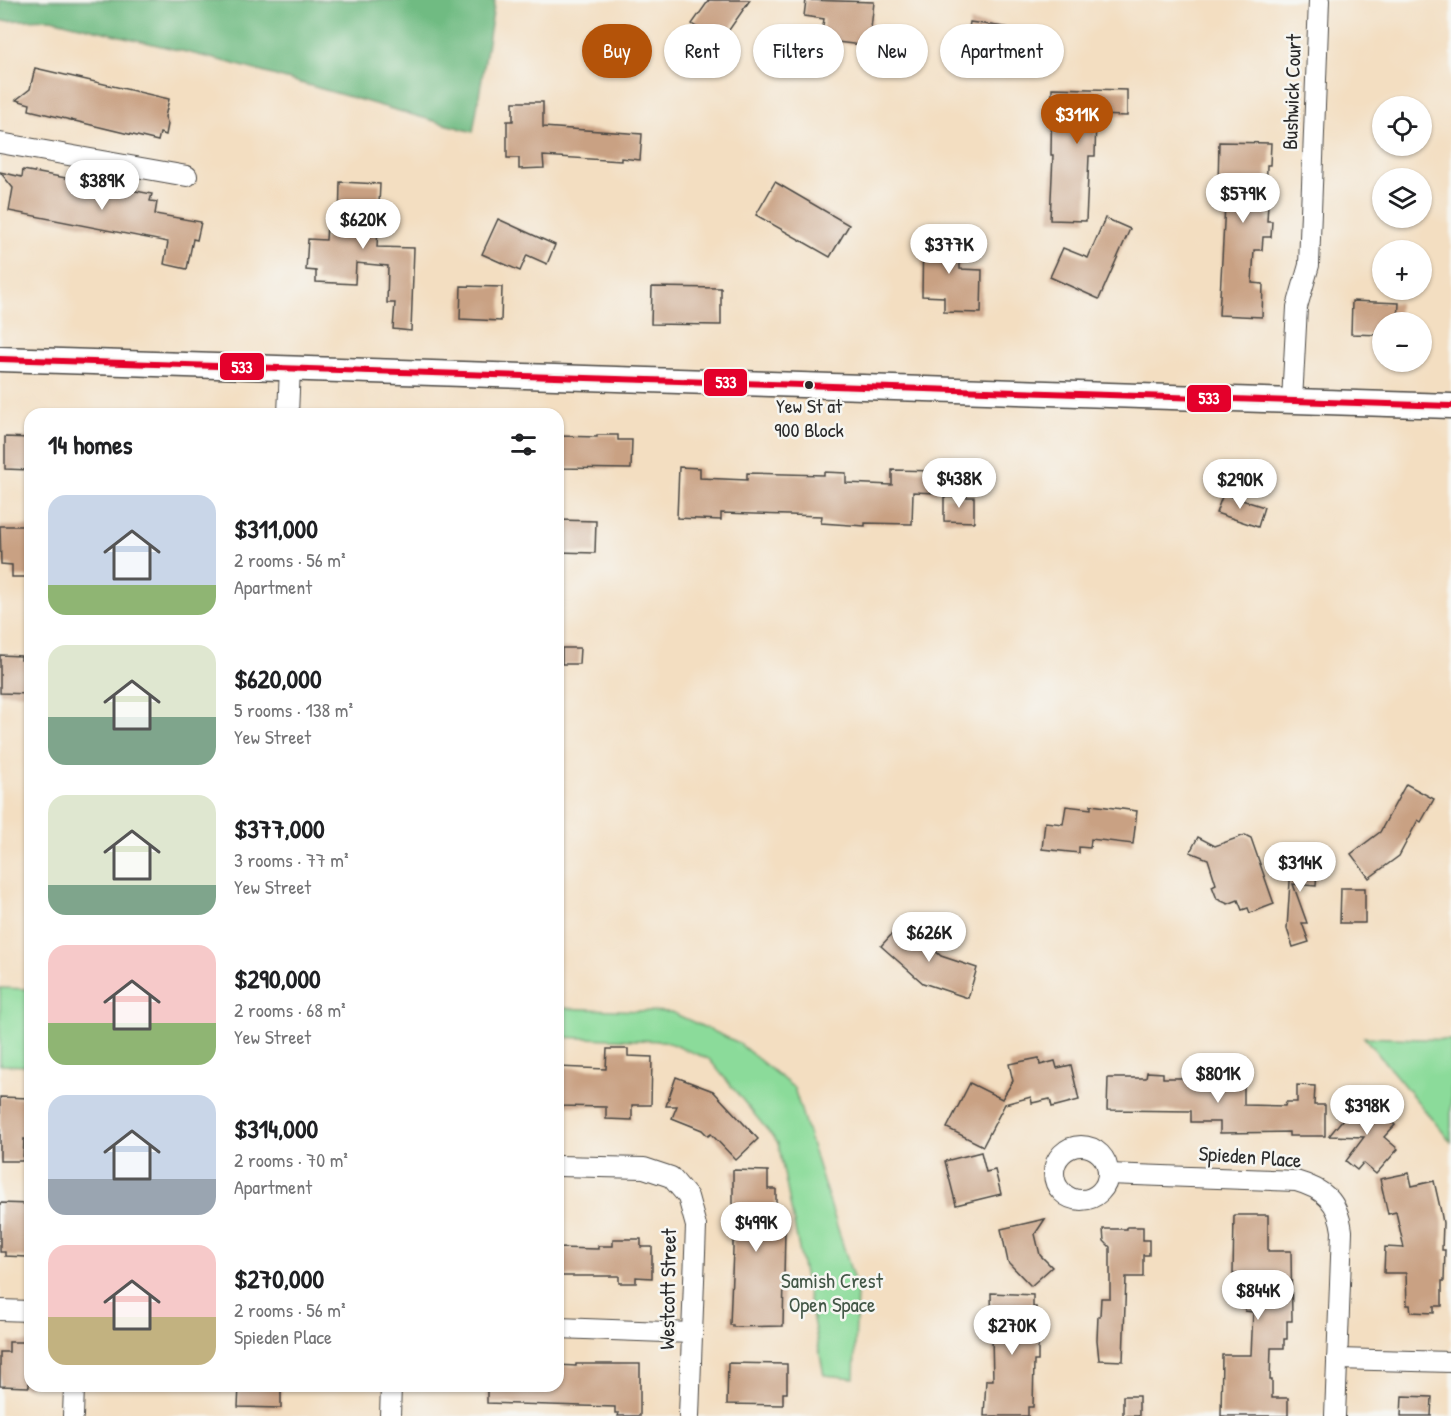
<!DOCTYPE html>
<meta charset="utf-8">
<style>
body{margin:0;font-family:"Patrick Hand",sans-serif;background:#f2f2f2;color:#202124;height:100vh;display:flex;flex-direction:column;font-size:22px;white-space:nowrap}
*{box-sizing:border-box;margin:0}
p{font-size:20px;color:#757577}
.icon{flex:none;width:33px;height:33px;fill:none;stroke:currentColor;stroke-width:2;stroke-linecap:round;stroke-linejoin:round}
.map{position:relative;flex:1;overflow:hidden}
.panel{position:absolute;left:24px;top:408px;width:540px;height:984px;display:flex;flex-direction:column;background:#fff;border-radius:18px;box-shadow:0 2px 4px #0004}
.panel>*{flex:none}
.hud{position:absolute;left:582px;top:24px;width:570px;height:54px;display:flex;gap:12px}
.buttons{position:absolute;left:1372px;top:96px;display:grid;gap:12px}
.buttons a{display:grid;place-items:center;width:60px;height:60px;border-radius:50%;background:#fff;box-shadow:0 2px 4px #0004;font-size:30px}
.price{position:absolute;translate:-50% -51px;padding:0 14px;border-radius:21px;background:#fff;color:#222;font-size:20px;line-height:39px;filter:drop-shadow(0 2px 3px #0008)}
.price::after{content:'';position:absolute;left:50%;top:36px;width:18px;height:14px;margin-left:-9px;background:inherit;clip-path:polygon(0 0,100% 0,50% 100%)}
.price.selected{background:#b45309;color:#fff}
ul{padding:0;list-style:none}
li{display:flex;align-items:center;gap:18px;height:150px;padding:0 24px}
li span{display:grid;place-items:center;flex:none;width:168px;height:120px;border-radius:18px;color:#555}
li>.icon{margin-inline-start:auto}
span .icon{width:72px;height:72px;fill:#fffc;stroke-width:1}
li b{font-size:26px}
h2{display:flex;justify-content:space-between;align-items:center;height:72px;padding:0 24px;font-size:26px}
.pill{padding:0 21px;border-radius:27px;background:#fff;box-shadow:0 2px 4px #0004;font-size:21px;line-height:54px}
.pill.selected{background:#b45309;color:#fff}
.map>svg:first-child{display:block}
</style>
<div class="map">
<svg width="1451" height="1416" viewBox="0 0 1451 1416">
<rect width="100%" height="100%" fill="#f6f6f2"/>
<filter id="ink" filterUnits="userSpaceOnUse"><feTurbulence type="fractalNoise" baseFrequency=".0167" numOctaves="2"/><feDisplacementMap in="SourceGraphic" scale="12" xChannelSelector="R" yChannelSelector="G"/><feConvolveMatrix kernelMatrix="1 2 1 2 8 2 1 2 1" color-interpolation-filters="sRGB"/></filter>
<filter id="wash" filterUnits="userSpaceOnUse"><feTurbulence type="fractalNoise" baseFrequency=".008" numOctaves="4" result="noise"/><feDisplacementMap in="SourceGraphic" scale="24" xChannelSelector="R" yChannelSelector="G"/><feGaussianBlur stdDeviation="1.35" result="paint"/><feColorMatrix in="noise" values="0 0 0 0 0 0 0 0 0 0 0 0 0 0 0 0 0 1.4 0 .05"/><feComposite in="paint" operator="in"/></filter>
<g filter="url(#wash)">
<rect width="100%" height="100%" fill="#f3dec1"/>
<!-- green -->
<g fill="#8bdb9a" stroke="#5b8362" stroke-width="1.5">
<path d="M 0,988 L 30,989 L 30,1066 L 0,1065 Z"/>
<path d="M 558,1008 L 671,1012 L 737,1042 L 794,1088 L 857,1290 L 854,1378 L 824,1375 L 778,1143 L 709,1059 L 664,1041 L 558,1037 Z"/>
<path d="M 1364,1037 L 1451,1040 L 1451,1142 Z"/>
</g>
<!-- forest -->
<path fill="#70bb82" stroke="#4e7356" stroke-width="1.5" d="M 0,0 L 495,0 L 473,132 L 227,62 L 51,19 L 0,21 Z"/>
<g id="blocks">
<!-- building -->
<g fill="#c9a183">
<path d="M 709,0 L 750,0 L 720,43 L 692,24 Z"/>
<path d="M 806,0 L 874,2 L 869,46 L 821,40 L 824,19 L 804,16 Z"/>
<path d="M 970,22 L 1010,28 L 1006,52 L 966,47 Z"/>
<path d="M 35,68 L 169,99 L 165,117 L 168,124 L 166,135 L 160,133 L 158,141 L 29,110 L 30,104 L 16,100 L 30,89 Z"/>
<path d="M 1052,88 L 1127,90 L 1127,116 L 1096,115 L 1095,156 L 1089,156 L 1086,221 L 1050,220 L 1053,155 L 1051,155 Z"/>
<path d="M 513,102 L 543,102 L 543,127 L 642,134 L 640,160 L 621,158 L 621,161 L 543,156 L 544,168 L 519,169 L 519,158 L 507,158 L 507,121 L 513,121 Z"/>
<path d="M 1219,142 L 1271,143 L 1270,165 L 1267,165 L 1266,203 L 1268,203 L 1267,221 L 1272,221 L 1271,237 L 1263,237 L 1262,250 L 1254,250 L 1252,283 L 1263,284 L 1262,317 L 1219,315 L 1226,186 L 1218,186 Z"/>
<path d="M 23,170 L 152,194 L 150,201 L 157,202 L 155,214 L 201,222 L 197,240 L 193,239 L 187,269 L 164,264 L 168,242 L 9,211 L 13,188 L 0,172 L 22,177 Z"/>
<path d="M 340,182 L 380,184 L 377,247 L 414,248 L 411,331 L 393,329 L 395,303 L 387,303 L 388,266 L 356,263 L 355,284 L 316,282 L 316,271 L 306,270 L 308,239 L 326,240 L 327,225 L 339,226 Z"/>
<path d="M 775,182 L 849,225 L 830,257 L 756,215 Z"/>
<path d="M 1105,218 L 1130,229 L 1099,299 L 1050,277 L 1063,248 L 1088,258 Z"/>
<path d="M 498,219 L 555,245 L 547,264 L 527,255 L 520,271 L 482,254 Z"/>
<path d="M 923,231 L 952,232 L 952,255 L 960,255 L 960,269 L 982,270 L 981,313 L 944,312 L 944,297 L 922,296 Z"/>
<path d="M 461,286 L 502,287 L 501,321 L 460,319 Z"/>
<path d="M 652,287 L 721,288 L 721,325 L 651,324 Z"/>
<path d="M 1352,301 L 1399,303 L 1398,322 L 1383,322 L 1383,335 L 1351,334 Z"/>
<path d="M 597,435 L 618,435 L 618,440 L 632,440 L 631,469 L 558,468 L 558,436 L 597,437 Z"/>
<path d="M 5,437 L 30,438 L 30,470 L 5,469 Z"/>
<path d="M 679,467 L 700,468 L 700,478 L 747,480 L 747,473 L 824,475 L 824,472 L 846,473 L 846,483 L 892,485 L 892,470 L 938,471 L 938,493 L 913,492 L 912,524 L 865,523 L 865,526 L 821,523 L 822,516 L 721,513 L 721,520 L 677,518 Z"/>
<path d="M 1223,494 L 1264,507 L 1258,527 L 1216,513 Z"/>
<path d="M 944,497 L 974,497 L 974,522 L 944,521 Z"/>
<path d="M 558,520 L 596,521 L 595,553 L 558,552 Z"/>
<path d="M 0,526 L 28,526 L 28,529 L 30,530 L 30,577 L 12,577 L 12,565 L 1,564 Z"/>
<path d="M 562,648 L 580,648 L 579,664 L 562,664 Z"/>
<path d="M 0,655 L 21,656 L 21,660 L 30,660 L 30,694 L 0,693 Z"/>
<path d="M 1406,784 L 1434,799 L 1421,822 L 1418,820 L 1399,856 L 1369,878 L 1351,854 L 1380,832 Z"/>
<path d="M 1091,805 L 1137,811 L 1133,844 L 1091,839 L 1090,848 L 1079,847 L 1079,853 L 1042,849 L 1045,822 L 1063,824 L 1066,806 L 1091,809 Z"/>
<path d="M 1245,835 L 1251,838 L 1274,904 L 1250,913 L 1248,908 L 1242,910 L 1238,900 L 1228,904 L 1217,899 L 1212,886 L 1216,884 L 1208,859 L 1190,852 L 1198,837 L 1215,846 Z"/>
<path d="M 1292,850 L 1318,852 L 1316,886 L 1293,884 L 1307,923 L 1302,923 L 1309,942 L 1293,947 L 1287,929 Z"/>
<path d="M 1341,888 L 1365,888 L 1365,923 L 1340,923 Z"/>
<path d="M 903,922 L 941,956 L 977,968 L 968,998 L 923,983 L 881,946 Z"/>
<path d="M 607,1049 L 628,1049 L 628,1056 L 652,1057 L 651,1105 L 632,1105 L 632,1120 L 606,1119 L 606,1107 L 560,1106 L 561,1094 L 558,1094 L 558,1067 L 606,1069 Z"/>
<path d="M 1039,1058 L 1040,1065 L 1055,1061 L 1057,1068 L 1071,1065 L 1079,1100 L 1052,1107 L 1050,1099 L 1032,1103 L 1031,1097 L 1005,1104 L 983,1146 L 947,1128 L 970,1083 L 1002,1099 L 1013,1081 L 1009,1064 Z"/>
<path d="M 1147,1072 L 1163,1073 L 1163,1078 L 1200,1078 L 1200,1072 L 1228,1072 L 1227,1079 L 1244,1079 L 1244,1105 L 1285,1106 L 1286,1102 L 1297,1102 L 1297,1085 L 1315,1086 L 1314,1105 L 1325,1105 L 1325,1136 L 1289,1136 L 1289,1132 L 1220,1133 L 1220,1122 L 1191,1122 L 1191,1111 L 1107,1110 L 1108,1078 L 1146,1078 Z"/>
<path d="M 676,1077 L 713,1091 L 758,1139 L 736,1160 L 711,1134 L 708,1136 L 702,1130 L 672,1118 L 677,1106 L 666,1106 Z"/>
<path d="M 0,1097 L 30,1098 L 30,1140 L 24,1139 L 23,1161 L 0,1161 Z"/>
<path d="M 1361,1097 L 1395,1125 L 1384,1137 L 1398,1149 L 1376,1174 L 1363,1163 L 1357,1170 L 1346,1161 L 1364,1137 L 1329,1136 Z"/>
<path d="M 981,1152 L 986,1172 L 995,1170 L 1001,1194 L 956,1205 L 945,1161 Z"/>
<path d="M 733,1170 L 768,1171 L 768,1189 L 776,1189 L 776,1228 L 785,1229 L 783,1326 L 733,1327 L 733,1325 L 730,1325 L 733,1249 Z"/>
<path d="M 1409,1173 L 1412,1186 L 1434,1181 L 1441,1212 L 1443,1223 L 1442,1250 L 1445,1250 L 1444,1281 L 1442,1281 L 1442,1306 L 1434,1306 L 1434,1313 L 1411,1312 L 1410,1305 L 1407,1305 L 1406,1273 L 1384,1273 L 1385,1247 L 1404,1248 L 1396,1212 L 1388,1214 L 1380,1179 Z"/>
<path d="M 0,1203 L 30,1204 L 29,1253 L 27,1253 L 27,1257 L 5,1256 L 5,1252 L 0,1252 Z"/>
<path d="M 1234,1215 L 1268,1215 L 1268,1251 L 1291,1251 L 1292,1321 L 1287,1321 L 1287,1339 L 1284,1339 L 1284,1348 L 1271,1348 L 1270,1380 L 1272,1380 L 1272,1398 L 1288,1398 L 1288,1416 L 1221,1416 L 1222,1355 L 1251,1355 L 1253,1312 L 1245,1311 L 1246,1274 L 1233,1274 Z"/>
<path d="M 1045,1219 L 1035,1234 L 1040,1255 L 1052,1267 L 1031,1286 L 1008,1262 L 1001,1229 Z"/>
<path d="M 1127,1227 L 1143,1227 L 1143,1240 L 1149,1240 L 1149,1255 L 1143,1255 L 1143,1277 L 1126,1277 L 1123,1361 L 1099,1360 L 1097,1340 L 1098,1316 L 1100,1316 L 1101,1298 L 1110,1298 L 1110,1247 L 1104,1241 L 1103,1229 L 1127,1229 Z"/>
<path d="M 613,1239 L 641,1239 L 641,1247 L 652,1247 L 652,1278 L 636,1277 L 636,1283 L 619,1283 L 619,1276 L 558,1276 L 558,1248 L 598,1249 L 598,1246 L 613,1246 Z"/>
<path d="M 991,1293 L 1033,1295 L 1033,1307 L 1036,1307 L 1036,1325 L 1040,1325 L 1040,1342 L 1038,1342 L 1038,1361 L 1034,1361 L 1033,1407 L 1028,1407 L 1028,1416 L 984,1416 L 986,1380 L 993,1380 Z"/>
<path d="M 9,1342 L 30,1342 L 29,1387 L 0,1386 L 0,1352 L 9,1352 Z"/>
<path d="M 728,1363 L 787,1364 L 787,1393 L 783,1393 L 783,1405 L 727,1404 Z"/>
<path d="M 576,1364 L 640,1364 L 640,1416 L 618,1416 L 619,1413 L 615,1413 L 615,1407 L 487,1403 L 487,1386 L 558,1386 L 558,1365 L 576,1366 Z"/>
<path d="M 239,1386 L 281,1386 L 281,1408 L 238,1407 Z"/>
<rect x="1123" y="1396" width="16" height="20"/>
<path d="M 1402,1396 L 1432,1397 L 1431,1416 L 1401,1416 Z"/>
</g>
</g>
</g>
<g filter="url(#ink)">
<use href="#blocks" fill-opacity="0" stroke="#494642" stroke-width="1.5"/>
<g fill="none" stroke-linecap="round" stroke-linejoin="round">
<!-- minor casing -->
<g stroke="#494642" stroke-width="22">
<g id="minor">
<path d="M 0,143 L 187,176"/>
<path d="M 1292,401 L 1297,307 L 1309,265 L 1319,0"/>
<path d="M 288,414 L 290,368"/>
<circle cx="1081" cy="1173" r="27"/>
<path d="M 558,1166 L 644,1168 L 671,1177 L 688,1197 L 696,1226 L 689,1416"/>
<path d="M 1108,1174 L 1296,1181 C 1324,1189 1338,1201 1342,1231 L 1335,1416"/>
<path d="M 0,1310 L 30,1311"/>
<path d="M 558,1328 L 692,1333"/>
<path d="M 1337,1359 L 1451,1362"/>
<path d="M 73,1416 L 74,1386"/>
<path d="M 390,1416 L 391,1386"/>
</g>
</g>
<!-- tertiary casing -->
<g stroke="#494642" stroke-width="27">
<path id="tertiary" d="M 0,359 L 1451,406"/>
</g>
<!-- minor -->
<use href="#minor" stroke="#fff" stroke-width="20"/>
<!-- tertiary -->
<use href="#tertiary" stroke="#fff" stroke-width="24"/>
<!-- bus-1 casing -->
<g stroke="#f6f6f2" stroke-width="10">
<path id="bus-1" d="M 0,359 L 1451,406"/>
</g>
<!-- bus-1 -->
<use href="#bus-1" stroke="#e4002b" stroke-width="6"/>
</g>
</g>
<!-- markers -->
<circle fill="#2b2b2b" stroke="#f6f6f2" stroke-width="2" cx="809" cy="385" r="5"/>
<g text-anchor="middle" stroke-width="5" stroke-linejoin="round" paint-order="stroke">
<!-- bus labels -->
<g font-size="20" fill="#2b2b2b" stroke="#f6f6f2">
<text x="809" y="413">Yew St at<tspan x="809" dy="24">900 Block</tspan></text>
</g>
<!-- street labels -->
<g font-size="21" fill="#2b2b2b" stroke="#f6f6f2">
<text transform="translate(1292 92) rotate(-88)" y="7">Bushwick Court</text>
<text transform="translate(1250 1157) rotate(4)" y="7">Spieden Place</text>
<text transform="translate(668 1289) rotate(-89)" y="7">Westcott Street</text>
</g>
<!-- park labels -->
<g font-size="21" fill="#435747" stroke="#f6f6f2">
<text x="832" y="1288">Samish Crest<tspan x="832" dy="24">Open Space</tspan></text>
</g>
</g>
<g stroke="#f6f6f2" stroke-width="2">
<rect x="219" y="352" width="46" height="29" rx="6" fill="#e4002b"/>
<rect x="703" y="368" width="45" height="29" rx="6" fill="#e4002b"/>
<rect x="1186" y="384" width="46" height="29" rx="6" fill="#e4002b"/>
</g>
<g font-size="16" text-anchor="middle" font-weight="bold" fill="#fff">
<text x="242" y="373">533</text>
<text x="726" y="388">533</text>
<text x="1209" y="404">533</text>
</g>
</svg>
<div class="buttons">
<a><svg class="icon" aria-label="locate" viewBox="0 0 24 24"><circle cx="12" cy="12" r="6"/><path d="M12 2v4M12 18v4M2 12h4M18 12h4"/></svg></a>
<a><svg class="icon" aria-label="layers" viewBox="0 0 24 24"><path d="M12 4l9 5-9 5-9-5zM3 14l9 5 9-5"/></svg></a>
<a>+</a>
<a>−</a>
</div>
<b class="price selected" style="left:1077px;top:145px">$311K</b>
<b class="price" style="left:102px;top:211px">$389K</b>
<b class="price" style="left:1243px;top:224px">$579K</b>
<b class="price" style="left:363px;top:250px">$620K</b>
<b class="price" style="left:949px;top:275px">$377K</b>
<b class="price" style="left:959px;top:509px">$438K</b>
<b class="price" style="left:1240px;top:510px">$290K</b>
<b class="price" style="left:1300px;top:893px">$314K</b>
<b class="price" style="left:929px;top:963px">$626K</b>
<b class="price" style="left:1218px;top:1104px">$801K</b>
<b class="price" style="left:1367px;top:1136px">$398K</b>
<b class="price" style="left:756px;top:1253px">$499K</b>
<b class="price" style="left:1258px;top:1321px">$844K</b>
<b class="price" style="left:1012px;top:1356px">$270K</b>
<div class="hud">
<a class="pill selected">Buy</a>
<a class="pill">Rent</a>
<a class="pill">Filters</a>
<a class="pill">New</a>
<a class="pill">Apartment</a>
</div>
<section class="panel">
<h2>14 homes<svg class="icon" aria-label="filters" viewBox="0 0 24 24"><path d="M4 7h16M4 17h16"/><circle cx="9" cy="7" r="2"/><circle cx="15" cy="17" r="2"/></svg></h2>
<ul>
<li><span style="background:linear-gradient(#c9d6e8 75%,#8fb573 0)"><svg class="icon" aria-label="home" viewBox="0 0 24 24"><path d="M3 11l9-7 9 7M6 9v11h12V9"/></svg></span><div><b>$311,000</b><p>2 rooms · 56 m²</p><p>Apartment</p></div></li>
<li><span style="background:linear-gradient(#dfe7d0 60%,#7fa58c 0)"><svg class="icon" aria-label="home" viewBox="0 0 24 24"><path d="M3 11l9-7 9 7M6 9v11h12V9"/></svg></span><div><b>$620,000</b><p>5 rooms · 138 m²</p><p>Yew Street</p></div></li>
<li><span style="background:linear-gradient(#dfe7d0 75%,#7fa58c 0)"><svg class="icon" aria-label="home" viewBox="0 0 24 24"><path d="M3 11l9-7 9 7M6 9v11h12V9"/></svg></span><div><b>$377,000</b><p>3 rooms · 77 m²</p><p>Yew Street</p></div></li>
<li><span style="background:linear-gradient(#f6c9c9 65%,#8fb573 0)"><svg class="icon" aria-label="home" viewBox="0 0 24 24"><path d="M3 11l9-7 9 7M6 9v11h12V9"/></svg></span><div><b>$290,000</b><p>2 rooms · 68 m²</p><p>Yew Street</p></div></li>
<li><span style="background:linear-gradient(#c9d6e8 70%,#9aa5b1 0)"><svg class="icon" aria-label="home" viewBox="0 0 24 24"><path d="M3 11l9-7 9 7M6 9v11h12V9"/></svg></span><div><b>$314,000</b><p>2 rooms · 70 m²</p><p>Apartment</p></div></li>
<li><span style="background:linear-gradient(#f6c9c9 60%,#c2b280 0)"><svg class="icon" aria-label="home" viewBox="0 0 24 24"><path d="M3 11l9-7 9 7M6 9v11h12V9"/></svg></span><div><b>$270,000</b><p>2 rooms · 56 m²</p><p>Spieden Place</p></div></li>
</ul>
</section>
</div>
